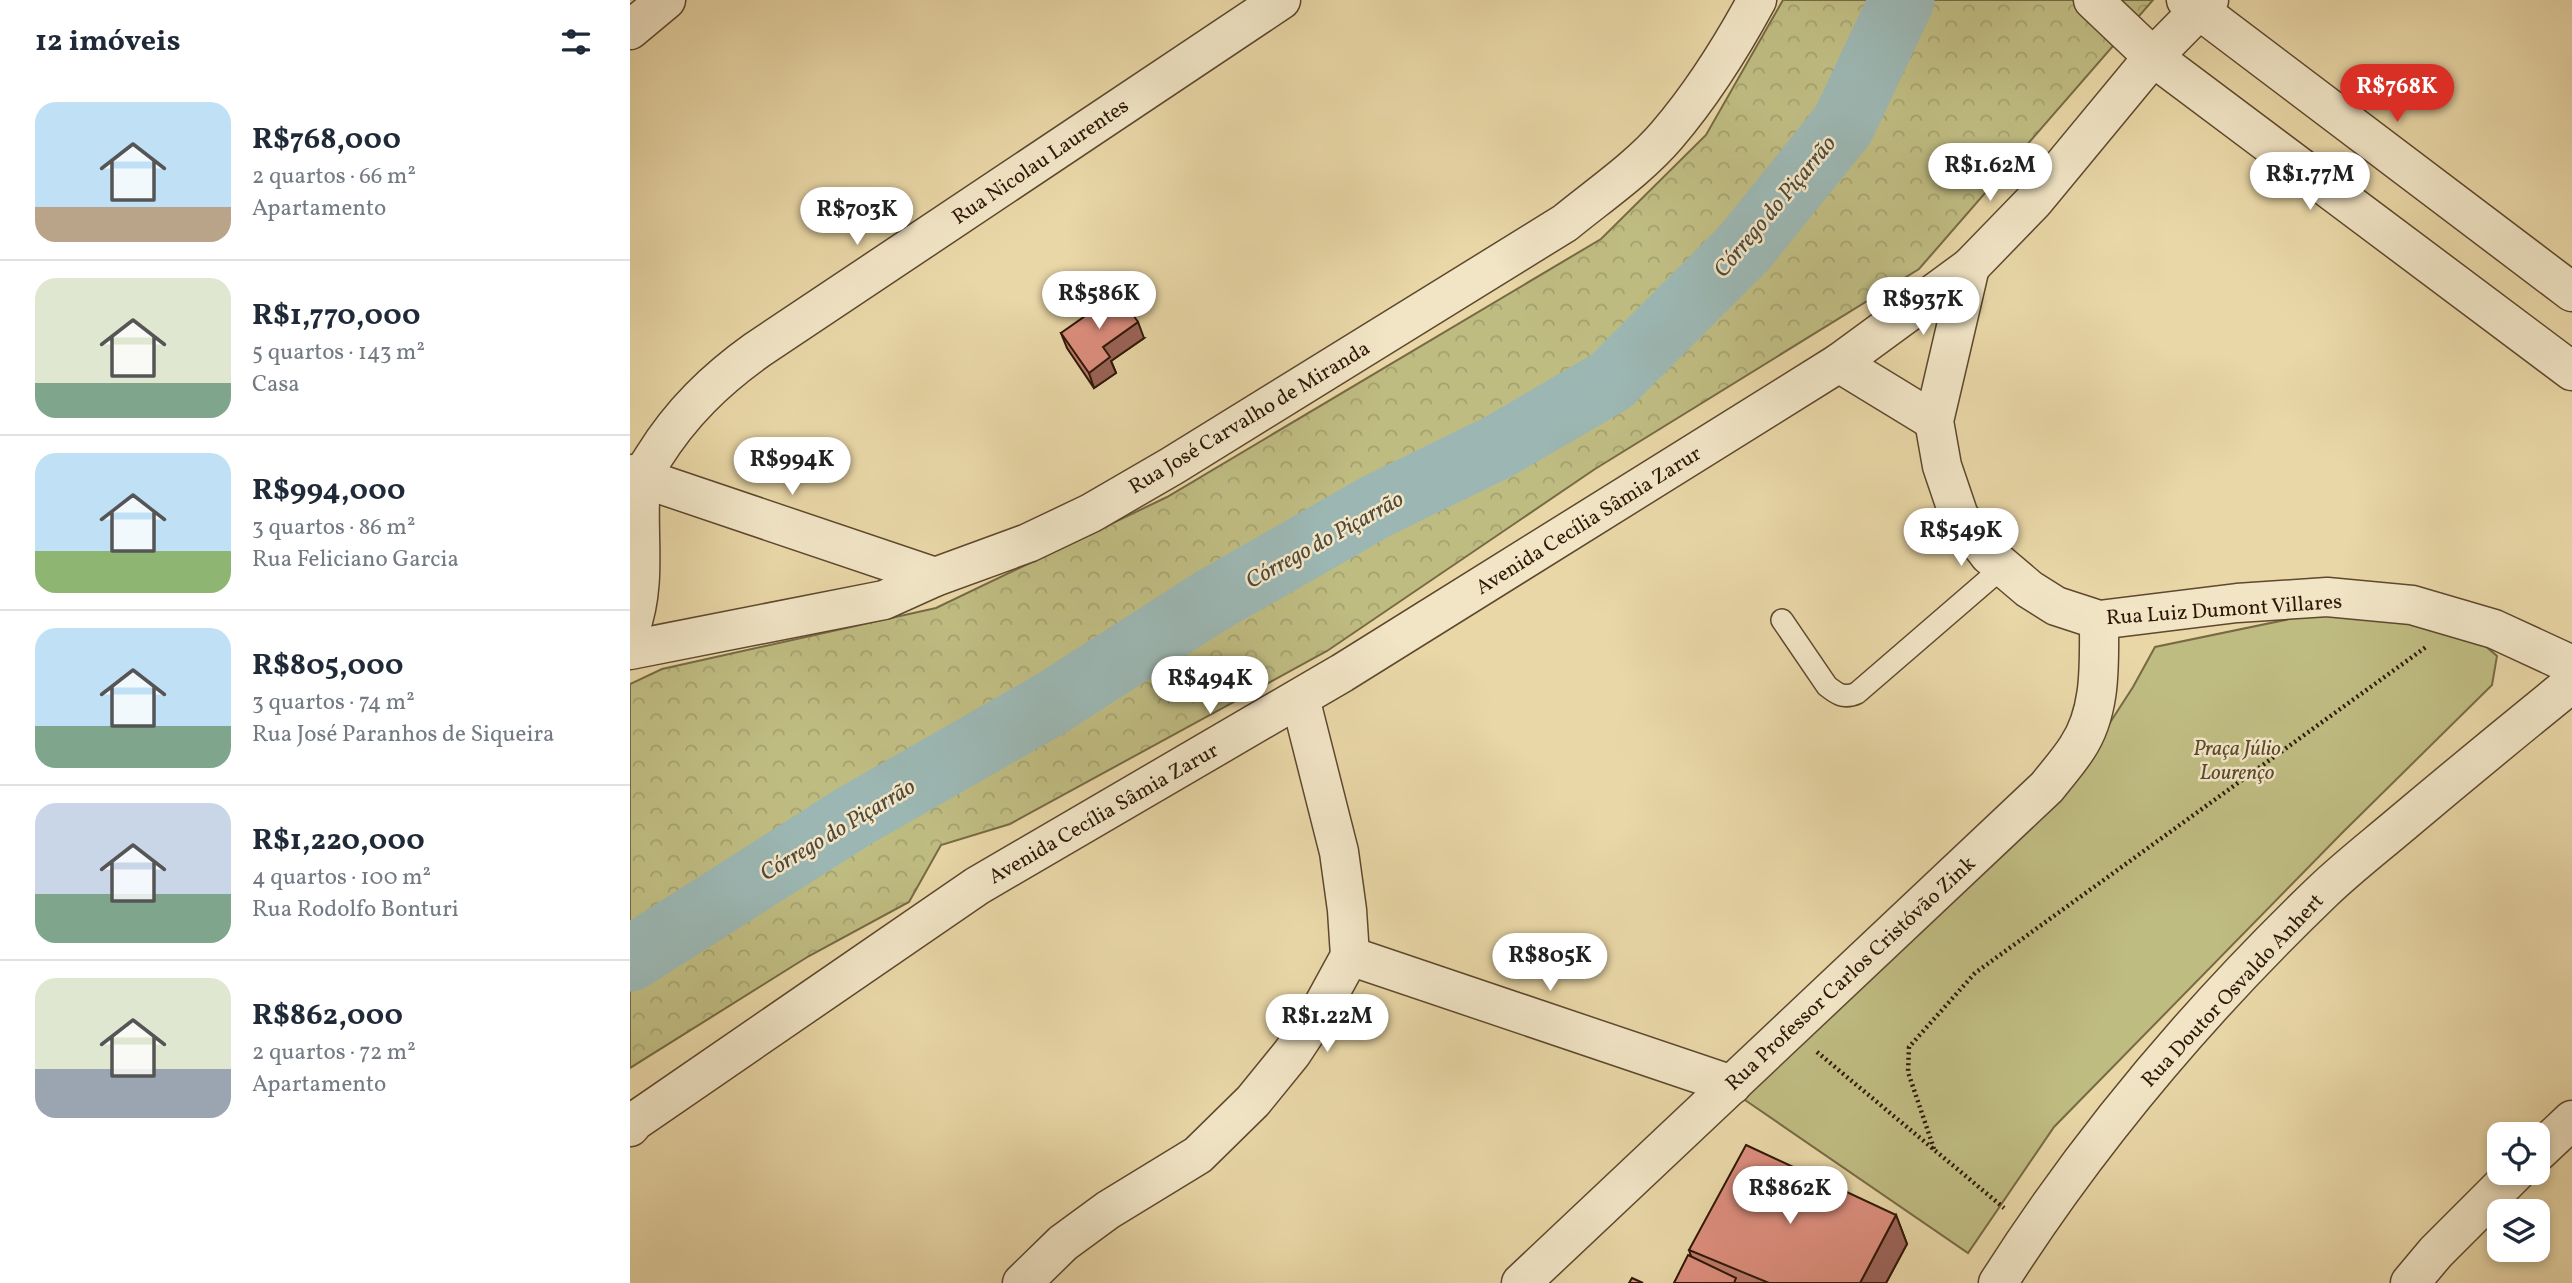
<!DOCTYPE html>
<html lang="pt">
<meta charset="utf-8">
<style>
body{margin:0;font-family:Vollkorn,serif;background:#f2f2f3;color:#1f2937;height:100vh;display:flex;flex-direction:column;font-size:26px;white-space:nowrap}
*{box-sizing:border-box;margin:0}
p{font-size:23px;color:#747a83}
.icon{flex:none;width:38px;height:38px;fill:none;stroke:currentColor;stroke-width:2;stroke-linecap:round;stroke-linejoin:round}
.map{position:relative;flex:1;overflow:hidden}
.drawer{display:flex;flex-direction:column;background:#fff;width:630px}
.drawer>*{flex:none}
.buttons{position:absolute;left:1857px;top:1122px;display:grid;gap:14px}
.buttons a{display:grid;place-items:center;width:63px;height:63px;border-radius:14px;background:#fff;box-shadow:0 4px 10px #0003;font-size:35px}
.price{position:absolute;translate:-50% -60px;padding:0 16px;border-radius:24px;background:#fff;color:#222;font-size:23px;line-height:46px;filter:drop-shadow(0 2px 4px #0008)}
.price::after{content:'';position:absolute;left:50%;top:42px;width:21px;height:16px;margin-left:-10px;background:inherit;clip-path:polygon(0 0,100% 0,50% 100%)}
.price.on{background:#d93025;color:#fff}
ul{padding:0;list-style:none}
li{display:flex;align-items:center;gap:21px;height:175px;padding:0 35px}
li+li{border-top:2px solid #e0e1e3}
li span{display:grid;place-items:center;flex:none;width:196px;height:140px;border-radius:21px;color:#555}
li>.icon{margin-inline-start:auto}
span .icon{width:84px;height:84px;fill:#fffc;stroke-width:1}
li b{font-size:30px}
h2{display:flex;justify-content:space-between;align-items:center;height:84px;padding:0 35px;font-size:30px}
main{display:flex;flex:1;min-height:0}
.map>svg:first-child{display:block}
</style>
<main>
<section class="drawer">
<h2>12 imóveis<svg class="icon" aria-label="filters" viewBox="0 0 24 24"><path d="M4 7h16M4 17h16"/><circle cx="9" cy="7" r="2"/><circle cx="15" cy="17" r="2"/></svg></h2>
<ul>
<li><span style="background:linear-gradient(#bfe0f5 75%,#b9a48a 0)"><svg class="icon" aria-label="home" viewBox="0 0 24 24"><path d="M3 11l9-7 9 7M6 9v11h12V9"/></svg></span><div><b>R$768,000</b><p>2 quartos · 66 m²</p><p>Apartamento</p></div></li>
<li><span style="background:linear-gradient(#dfe7d0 75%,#7fa58c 0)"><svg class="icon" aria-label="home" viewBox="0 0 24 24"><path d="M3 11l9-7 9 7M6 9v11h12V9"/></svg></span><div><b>R$1,770,000</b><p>5 quartos · 143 m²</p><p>Casa</p></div></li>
<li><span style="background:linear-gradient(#bfe0f5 70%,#8fb573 0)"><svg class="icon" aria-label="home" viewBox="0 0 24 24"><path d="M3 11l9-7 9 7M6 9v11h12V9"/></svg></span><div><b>R$994,000</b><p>3 quartos · 86 m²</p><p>Rua Feliciano Garcia</p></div></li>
<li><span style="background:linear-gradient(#bfe0f5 70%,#7fa58c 0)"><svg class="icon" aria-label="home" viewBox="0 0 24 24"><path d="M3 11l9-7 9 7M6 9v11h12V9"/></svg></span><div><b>R$805,000</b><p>3 quartos · 74 m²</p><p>Rua José Paranhos de Siqueira</p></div></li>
<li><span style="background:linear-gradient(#c9d6e8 65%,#7fa58c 0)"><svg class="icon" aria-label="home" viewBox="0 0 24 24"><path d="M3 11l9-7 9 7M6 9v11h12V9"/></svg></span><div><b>R$1,220,000</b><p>4 quartos · 100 m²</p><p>Rua Rodolfo Bonturi</p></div></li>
<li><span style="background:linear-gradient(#dfe7d0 65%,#9aa5b1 0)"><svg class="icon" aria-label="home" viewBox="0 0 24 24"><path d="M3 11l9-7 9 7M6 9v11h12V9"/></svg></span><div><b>R$862,000</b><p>2 quartos · 72 m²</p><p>Apartamento</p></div></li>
</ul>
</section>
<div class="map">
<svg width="1942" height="1283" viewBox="0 0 1942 1283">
<defs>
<pattern id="forest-crowns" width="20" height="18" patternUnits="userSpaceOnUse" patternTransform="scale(1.75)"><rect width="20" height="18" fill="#bfbc82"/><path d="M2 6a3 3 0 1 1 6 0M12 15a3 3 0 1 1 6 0" fill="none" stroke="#a4a16f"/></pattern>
</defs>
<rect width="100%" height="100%" fill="#e9d7a7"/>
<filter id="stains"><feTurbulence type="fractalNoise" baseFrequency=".00286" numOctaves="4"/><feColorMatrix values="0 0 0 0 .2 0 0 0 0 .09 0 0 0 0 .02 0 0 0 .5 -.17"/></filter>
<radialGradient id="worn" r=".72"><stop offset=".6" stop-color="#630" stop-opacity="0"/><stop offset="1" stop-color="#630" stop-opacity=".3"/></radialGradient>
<!-- forest -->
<path fill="url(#forest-crowns)" stroke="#776a44" stroke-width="2" d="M 1153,0 L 1523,0 L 1289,269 L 965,469 L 697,651 L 380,824 L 311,845 L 279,902 L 179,956 L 0,1068 L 0,684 L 32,669 L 306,608 L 537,497 L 971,239 L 1076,135 Z"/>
<!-- park -->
<path fill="#bfbc82" stroke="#776a44" stroke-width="2" d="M 1703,610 L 1797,625 L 1847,639 L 1867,656 L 1862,685 L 1713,832 L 1424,1127 L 1338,1253 L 1112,1098 L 1430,800 L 1503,687 L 1525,647 Z"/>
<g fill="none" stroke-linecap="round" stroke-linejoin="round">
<!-- river -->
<path stroke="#9cb7b3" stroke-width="65" d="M 0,959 L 223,817 L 422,703 L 581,601 L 745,507 L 868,447 L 981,381 L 1114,248 L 1213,125 L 1272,0"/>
<!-- service casing -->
<g stroke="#5e482e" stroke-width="24">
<path id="service" d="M 1152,620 L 1197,686 C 1207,694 1214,699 1227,693 L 1373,567"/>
</g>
<!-- minor casing -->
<g stroke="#5e482e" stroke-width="41">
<g id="minor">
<path d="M 0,30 L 36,0"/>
<path d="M 1340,267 L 1304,421 L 1312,466 L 1329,516 L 1359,555 L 1399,589 L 1426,606 L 1469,620 L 1607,603 L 1697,597 L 1782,605 L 1864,629 L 1942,665"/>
<path d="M 1209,363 L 1304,421"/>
<path d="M 0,474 L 305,577"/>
<path d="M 0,630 C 18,581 6,532 11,481 C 12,473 19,465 23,458 C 51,413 85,380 127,350 L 651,0"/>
<path d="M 0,650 L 254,600 L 305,577 L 398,543 L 461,513 L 542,466 L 935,223 C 969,195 1009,168 1037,135 C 1073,93 1101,48 1127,0"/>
<path d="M 720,956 L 1102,1085"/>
<path d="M 0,1127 L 5,1121 L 347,886 L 712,673 L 1209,363 L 1340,267 L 1404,201 L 1523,57 L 1579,0"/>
<path d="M 1908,1152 L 1942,1120"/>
<path d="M 392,1283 L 433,1243 L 478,1210 L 568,1155 L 623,1101 L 662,1053 L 691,1009 L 720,956 L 717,910 L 709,852 L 670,698"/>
<path d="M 891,1283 L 1417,787 C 1427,774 1438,762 1447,748 C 1472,711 1469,663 1469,620"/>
<path d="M 1368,1283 C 1459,1140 1571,1008 1693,891 C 1717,868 1744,847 1770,825 C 1827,777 1884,730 1942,683"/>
<path d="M 1780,1283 L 1806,1252 L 1886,1172"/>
</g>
</g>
<!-- tertiary casing -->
<g stroke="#5e482e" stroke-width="41">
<g id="tertiary">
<path d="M 1463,0 L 1523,57 L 1942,371"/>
<path d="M 1556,0 L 1942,292"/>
</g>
</g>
<!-- path -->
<g stroke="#2f1806" stroke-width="4.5" stroke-dasharray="2 3.5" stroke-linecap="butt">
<path d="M 1187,1052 L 1374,1208"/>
<path d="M 1304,1149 L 1278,1072 L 1279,1047 L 1345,973 L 1796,647"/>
</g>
<!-- service -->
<use href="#service" stroke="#f1e5c6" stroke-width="21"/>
<!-- minor -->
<use href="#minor" stroke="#f1e5c6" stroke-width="38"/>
<!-- tertiary -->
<use href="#tertiary" stroke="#f1e5c6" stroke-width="38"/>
</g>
<!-- wall -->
<g fill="#be7a6c" stroke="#2f1806" stroke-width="2">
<path d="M 431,333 L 514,338 L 481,361 L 486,373 L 464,388 L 437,348 Z"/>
<path d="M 1266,1215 L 1277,1244 L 1256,1283 L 1044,1283 L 1061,1256 L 1059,1250 Z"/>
</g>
<!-- shaded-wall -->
<g fill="#9b6358" stroke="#2f1806" stroke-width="2">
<path d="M 508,322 L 514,338 L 481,361 L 486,373 L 464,388 L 459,373 L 473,347 Z"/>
<path d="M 1266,1215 L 1277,1244 L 1256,1283 L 1230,1283 Z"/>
</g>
<!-- building -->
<g fill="#dd8e7e" stroke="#2f1806" stroke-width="2">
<path d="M 488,293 L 508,322 L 473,347 L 480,357 L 459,373 L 431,333 Z"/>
<path d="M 1116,1145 L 1266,1215 L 1230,1283 L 1139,1283 L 1059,1250 Z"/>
<path d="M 1058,1255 L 1106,1278 L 1104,1283 L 1044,1283 Z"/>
<path d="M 1002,1278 L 1013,1283 L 999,1283 Z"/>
</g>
<g text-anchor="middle" stroke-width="5" stroke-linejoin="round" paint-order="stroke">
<!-- street labels -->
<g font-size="21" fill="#2f1806" stroke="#f1e5c6">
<text transform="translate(410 161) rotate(-34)" y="7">Rua Nicolau Laurentes</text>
<text transform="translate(619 417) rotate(-31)" y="7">Rua José Carvalho de Miranda</text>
<text transform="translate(958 520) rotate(-32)" y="7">Avenida Cecília Sâmia Zarur</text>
<text transform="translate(1594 609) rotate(-4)" y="7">Rua Luiz Dumont Villares</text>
<text transform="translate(473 813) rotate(-30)" y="7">Avenida Cecília Sâmia Zarur</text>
<text transform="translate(1220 973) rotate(-43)" y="7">Rua Professor Carlos Cristóvão Zink</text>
<text transform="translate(1602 990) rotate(-47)" y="7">Rua Doutor Osvaldo Anhert</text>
</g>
<!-- park labels -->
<g font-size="21" font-style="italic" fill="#5a492b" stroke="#f1e5c6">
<text x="1607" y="755">Praça Júlio<tspan x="1607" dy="24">Lourenço</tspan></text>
</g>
<!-- water labels -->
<g font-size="23" font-style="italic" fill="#50483a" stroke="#f1e5c6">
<text transform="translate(1144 206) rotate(-50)" y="8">Córrego do Piçarrão</text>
<text transform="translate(694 539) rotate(-29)" y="8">Córrego do Piçarrão</text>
<text transform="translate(207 829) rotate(-31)" y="8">Córrego do Piçarrão</text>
</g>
</g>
<rect width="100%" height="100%" filter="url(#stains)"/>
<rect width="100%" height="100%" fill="url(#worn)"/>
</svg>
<div class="buttons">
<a><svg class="icon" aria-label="locate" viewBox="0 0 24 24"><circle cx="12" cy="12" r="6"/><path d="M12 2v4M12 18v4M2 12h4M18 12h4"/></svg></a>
<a><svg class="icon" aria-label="layers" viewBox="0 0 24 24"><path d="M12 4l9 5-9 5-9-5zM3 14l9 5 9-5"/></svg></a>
</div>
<b class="price on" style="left:1767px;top:124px">R$768K</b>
<b class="price" style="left:1360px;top:203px">R$1.62M</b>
<b class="price" style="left:1680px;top:212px">R$1.77M</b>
<b class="price" style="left:227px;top:247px">R$703K</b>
<b class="price" style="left:469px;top:331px">R$586K</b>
<b class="price" style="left:1293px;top:337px">R$937K</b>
<b class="price" style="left:162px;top:497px">R$994K</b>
<b class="price" style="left:1331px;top:568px">R$549K</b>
<b class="price" style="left:580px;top:716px">R$494K</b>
<b class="price" style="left:920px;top:993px">R$805K</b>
<b class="price" style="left:697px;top:1054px">R$1.22M</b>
<b class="price" style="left:1160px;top:1226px">R$862K</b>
</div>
</main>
